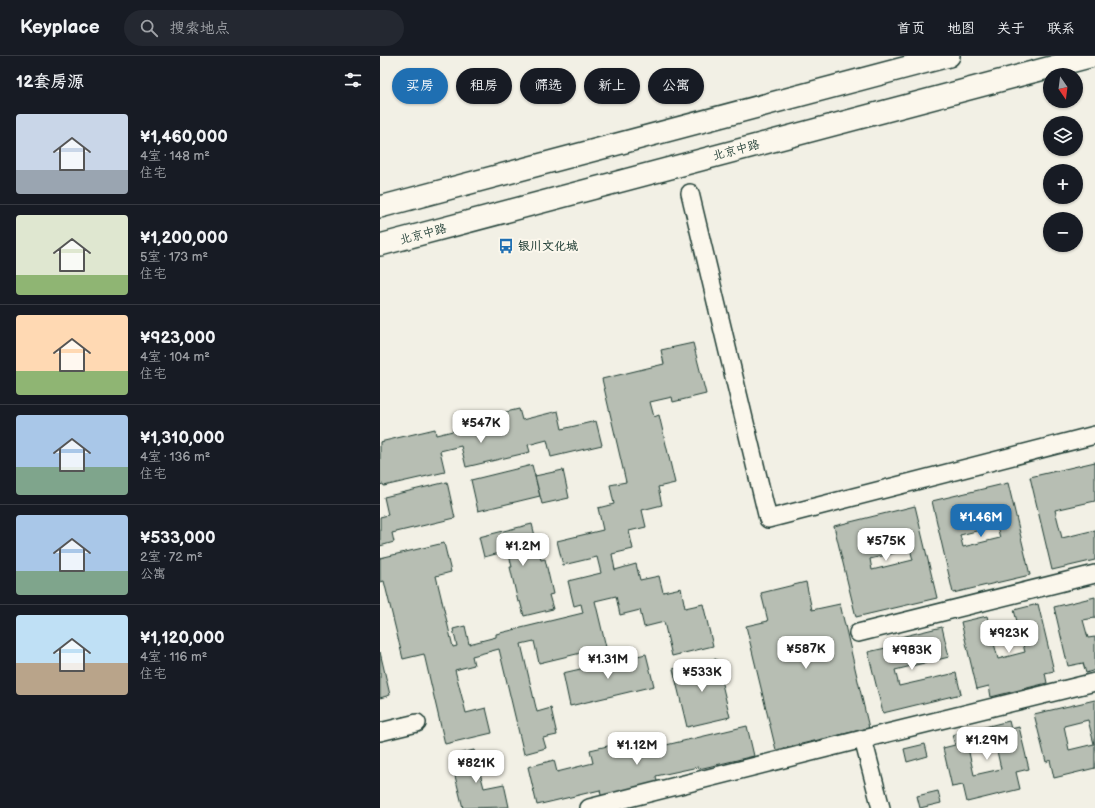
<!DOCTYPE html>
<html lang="zh">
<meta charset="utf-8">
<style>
body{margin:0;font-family:"Balsamiq Sans","LXGW WenKai TC",sans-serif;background:#242831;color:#f1f3f6;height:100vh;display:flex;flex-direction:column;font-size:15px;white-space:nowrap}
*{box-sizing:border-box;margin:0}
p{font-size:13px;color:#9ea1a6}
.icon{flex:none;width:22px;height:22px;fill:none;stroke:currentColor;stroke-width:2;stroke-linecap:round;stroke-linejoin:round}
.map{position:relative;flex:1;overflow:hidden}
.panel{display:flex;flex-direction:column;background:#171b24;width:380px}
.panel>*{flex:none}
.top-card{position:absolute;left:12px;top:12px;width:380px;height:36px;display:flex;gap:8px}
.needle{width:26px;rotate:166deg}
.buttons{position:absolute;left:663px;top:12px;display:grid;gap:8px}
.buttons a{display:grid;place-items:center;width:40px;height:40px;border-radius:50%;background:#171b24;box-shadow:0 1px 3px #0004;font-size:20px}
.price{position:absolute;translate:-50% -34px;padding:0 9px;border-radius:8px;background:#fff;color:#222;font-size:13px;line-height:26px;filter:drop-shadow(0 1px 2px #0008)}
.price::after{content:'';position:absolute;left:50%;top:24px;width:12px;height:9px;margin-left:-6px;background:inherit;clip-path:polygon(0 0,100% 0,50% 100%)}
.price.active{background:#1f6fb2;color:#fff}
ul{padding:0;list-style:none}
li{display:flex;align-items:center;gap:12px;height:100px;padding:0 16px}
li+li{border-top:1px solid #363941}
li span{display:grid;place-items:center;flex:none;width:112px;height:80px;border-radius:4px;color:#555}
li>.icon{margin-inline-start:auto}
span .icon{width:48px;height:48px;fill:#fffc;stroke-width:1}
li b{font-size:17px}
h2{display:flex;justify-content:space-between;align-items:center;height:48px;padding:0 16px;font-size:17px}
.tag{padding:0 14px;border-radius:18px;background:#171b24;box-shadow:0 1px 3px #0004;font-size:14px;line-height:36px}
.tag.active{background:#1f6fb2;color:#fff}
header{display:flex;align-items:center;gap:24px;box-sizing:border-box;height:56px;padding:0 20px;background:#171b24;border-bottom:1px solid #363941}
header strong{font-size:19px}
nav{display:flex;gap:22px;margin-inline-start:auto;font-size:14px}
.search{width:280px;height:36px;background:#242831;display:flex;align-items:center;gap:10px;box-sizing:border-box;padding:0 14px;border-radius:22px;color:#9ea1a6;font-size:15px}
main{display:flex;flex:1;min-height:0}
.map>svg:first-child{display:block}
</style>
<header>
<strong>Keyplace</strong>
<div class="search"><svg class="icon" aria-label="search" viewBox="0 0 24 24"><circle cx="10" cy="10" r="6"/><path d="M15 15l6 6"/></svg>搜索地点</div>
<nav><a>首页</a><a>地图</a><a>关于</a><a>联系</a></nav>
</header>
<main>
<section class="panel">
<h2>12套房源<svg class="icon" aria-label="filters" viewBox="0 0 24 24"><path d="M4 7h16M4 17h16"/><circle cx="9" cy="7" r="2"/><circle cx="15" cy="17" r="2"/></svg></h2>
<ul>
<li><span style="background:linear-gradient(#c9d6e8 70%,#9aa5b1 0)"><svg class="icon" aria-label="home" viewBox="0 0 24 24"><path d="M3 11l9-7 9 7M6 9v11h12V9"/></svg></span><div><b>¥1,460,000</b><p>4室 · 148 m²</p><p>住宅</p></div></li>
<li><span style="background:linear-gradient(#dfe7d0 75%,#8fb573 0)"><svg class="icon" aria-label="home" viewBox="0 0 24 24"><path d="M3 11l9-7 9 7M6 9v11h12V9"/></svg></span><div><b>¥1,200,000</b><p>5室 · 173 m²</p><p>住宅</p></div></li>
<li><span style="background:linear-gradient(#ffd9b3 70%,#8fb573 0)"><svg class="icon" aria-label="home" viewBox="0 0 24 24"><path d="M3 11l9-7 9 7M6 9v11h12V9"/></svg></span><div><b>¥923,000</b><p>4室 · 104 m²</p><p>住宅</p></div></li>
<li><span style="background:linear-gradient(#a9c7e8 65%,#7fa58c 0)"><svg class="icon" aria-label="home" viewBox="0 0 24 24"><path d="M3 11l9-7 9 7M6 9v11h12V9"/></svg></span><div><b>¥1,310,000</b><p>4室 · 136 m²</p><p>住宅</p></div></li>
<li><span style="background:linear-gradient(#a9c7e8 70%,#7fa58c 0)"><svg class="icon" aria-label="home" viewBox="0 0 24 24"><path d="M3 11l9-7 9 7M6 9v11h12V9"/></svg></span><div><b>¥533,000</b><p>2室 · 72 m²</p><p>公寓</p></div></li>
<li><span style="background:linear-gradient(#bfe0f5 60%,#b9a48a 0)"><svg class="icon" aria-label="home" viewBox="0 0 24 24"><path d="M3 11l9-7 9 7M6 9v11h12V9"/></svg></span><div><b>¥1,120,000</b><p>4室 · 116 m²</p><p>住宅</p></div></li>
</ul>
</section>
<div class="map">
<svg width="715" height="752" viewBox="0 0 715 752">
<rect width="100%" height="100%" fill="#f2f0e5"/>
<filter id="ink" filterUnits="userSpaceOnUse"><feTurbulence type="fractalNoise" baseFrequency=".025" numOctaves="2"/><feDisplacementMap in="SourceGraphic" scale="8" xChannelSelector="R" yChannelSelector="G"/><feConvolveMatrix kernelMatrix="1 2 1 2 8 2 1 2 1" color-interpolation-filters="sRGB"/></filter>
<g filter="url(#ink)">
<!-- building -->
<g fill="#b7beb3" stroke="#1f3d34" fill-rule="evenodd">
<path d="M 313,287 L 326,338 L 293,346 L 292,341 L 270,346 L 274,361 L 279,359 L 295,427 L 278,431 L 282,449 L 262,454 L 266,471 L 249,475 L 253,493 L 232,498 L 235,514 L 256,508 L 260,524 L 279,520 L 283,536 L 301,532 L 305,552 L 323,548 L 333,590 L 292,600 L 284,566 L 264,571 L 260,554 L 240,559 L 236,540 L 215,545 L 226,591 L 159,607 L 154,585 L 141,588 L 157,656 L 171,652 L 177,679 L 163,682 L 166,692 L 144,698 L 119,593 L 92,600 L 94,609 L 75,614 L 86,657 L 106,652 L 112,677 L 65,688 L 44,598 L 23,603 L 4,525 L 0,526 L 0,502 L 64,487 L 71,516 L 56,520 L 73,591 L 77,590 L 73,573 L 85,570 L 89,588 L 116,581 L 116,578 L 203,557 L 201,548 L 194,550 L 188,525 L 221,517 L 217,501 L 183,509 L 177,485 L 223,474 L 218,452 L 234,448 L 230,429 L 246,426 L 222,323 L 284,308 L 281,294 Z"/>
<path d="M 139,353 L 142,364 L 178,355 L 182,373 L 216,365 L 222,389 L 171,401 L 167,384 L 148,389 L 150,396 L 86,411 L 81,390 L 60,395 L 65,416 L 4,430 L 3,428 L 0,429 L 0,386 L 55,373 L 56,379 L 77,374 L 75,368 Z"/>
<path d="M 715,406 L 715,445 L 675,454 L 682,482 L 715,474 L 715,504 L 672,514 L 650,421 Z"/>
<path d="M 152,409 L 160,440 L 98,455 L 91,424 Z"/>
<path d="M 183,414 L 189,442 L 162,448 L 155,420 Z"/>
<path d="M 67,426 L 75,462 L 12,477 L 14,486 L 0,490 L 0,461 L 8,459 L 4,441 Z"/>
<path d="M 628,427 L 650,519 L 573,537 L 552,445 ZM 617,470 L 620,482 L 583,491 L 580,479 Z"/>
<path d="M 535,450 L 557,542 L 476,561 L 454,470 ZM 530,493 L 533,504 L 492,514 L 490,503 Z"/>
<path d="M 152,468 L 161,504 L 165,503 L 173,538 L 169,539 L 173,553 L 144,560 L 140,545 L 138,546 L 130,511 L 132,511 L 128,495 L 104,501 L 99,481 Z"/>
<path d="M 426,526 L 432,554 L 460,548 L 489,672 L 396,694 L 366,570 L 388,565 L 381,537 Z"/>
<path d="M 715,541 L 715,562 L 703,564 L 708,582 L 715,581 L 715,614 L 706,617 L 703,607 L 688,610 L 674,551 Z"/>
<path d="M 658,548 L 674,615 L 665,617 L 667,627 L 611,641 L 609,630 L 597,633 L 581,566 L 607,560 L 618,603 L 645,596 L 634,554 Z"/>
<path d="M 562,571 L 569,601 L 515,614 L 519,630 L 576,617 L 581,638 L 503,657 L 488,596 L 510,591 L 508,584 Z"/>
<path d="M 0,596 L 10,639 L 0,642 Z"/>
<path d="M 266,598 L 274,630 L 190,650 L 183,617 Z"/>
<path d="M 336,603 L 350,661 L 307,671 L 293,613 Z"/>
<path d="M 715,644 L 715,712 L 674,722 L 670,704 L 666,706 L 654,658 ZM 708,664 L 714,688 L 689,694 L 684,670 Z"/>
<path d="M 629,665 L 631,673 L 639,671 L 649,713 L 636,716 L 640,733 L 587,746 L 583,729 L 572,731 L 563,692 L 575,689 L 572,679 ZM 615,686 L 621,713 L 594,719 L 588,692 Z"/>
<path d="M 367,670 L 374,700 L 319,713 L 318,711 L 276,720 L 278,731 L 222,744 L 220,734 L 157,749 L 148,711 L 174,704 L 177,716 L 213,707 L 210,694 L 267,681 L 269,693 Z"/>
<path d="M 545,688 L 548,700 L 527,706 L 524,693 Z"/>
<path d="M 94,694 L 104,732 L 124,728 L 129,751 L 83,752 L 70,700 Z"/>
<path d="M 558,735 L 561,747 L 540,752 L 537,740 Z"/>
</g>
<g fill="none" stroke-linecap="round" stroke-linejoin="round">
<!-- minor casing -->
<g stroke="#1f3d34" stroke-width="20">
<g id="minor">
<path d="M 310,137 L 388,463 L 715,379"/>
<path d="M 478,577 L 715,518"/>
<path d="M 0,676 L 37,667"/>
<path d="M 209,752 L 483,683"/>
<path d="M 501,752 L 483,683 L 715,626"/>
</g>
</g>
<!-- major casing -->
<g stroke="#1f3d34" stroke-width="24">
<g id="major">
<path d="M 0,151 L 569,0"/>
<path d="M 0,189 L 713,0"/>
</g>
</g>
<!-- minor -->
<use href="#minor" stroke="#fbf7ec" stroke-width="17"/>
<!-- major -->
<use href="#major" stroke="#fbf7ec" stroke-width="21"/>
</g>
</g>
<!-- icons -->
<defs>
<g id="bus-bare" transform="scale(1.2)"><path d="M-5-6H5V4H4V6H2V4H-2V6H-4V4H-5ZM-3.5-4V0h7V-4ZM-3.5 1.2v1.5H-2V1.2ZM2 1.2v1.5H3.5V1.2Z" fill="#1f6fb2" stroke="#fbf7ec" stroke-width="2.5" paint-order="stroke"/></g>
</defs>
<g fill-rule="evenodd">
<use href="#bus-bare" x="126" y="190"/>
</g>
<g text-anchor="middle" stroke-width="4" stroke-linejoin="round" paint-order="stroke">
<!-- street labels -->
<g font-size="12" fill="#1f3d34" stroke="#fbf7ec">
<text transform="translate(356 94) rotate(-15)" y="4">北京中路</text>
<text transform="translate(43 178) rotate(-15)" y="4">北京中路</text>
</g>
<!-- poi labels -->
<g font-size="12" font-weight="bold" fill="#1f3d34" stroke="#fbf7ec" text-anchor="start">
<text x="138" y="194">银川文化城</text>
</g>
</g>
</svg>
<div class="buttons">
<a><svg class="needle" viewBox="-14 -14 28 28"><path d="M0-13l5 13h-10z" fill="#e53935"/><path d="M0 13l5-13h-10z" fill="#9ea1a6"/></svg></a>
<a><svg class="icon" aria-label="layers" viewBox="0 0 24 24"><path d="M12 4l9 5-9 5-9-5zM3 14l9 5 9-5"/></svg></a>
<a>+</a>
<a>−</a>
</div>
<b class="price" style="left:101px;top:388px">¥547K</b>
<b class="price active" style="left:601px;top:482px">¥1.46M</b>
<b class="price" style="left:506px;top:506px">¥575K</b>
<b class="price" style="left:143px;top:511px">¥1.2M</b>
<b class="price" style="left:629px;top:598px">¥923K</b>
<b class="price" style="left:426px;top:614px">¥587K</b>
<b class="price" style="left:532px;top:615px">¥983K</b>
<b class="price" style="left:228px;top:624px">¥1.31M</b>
<b class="price" style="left:322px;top:637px">¥533K</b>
<b class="price" style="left:607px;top:705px">¥1.29M</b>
<b class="price" style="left:257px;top:710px">¥1.12M</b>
<b class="price" style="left:96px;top:728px">¥821K</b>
<div class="top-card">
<a class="tag active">买房</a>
<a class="tag">租房</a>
<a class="tag">筛选</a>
<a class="tag">新上</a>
<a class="tag">公寓</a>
</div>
</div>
</main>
